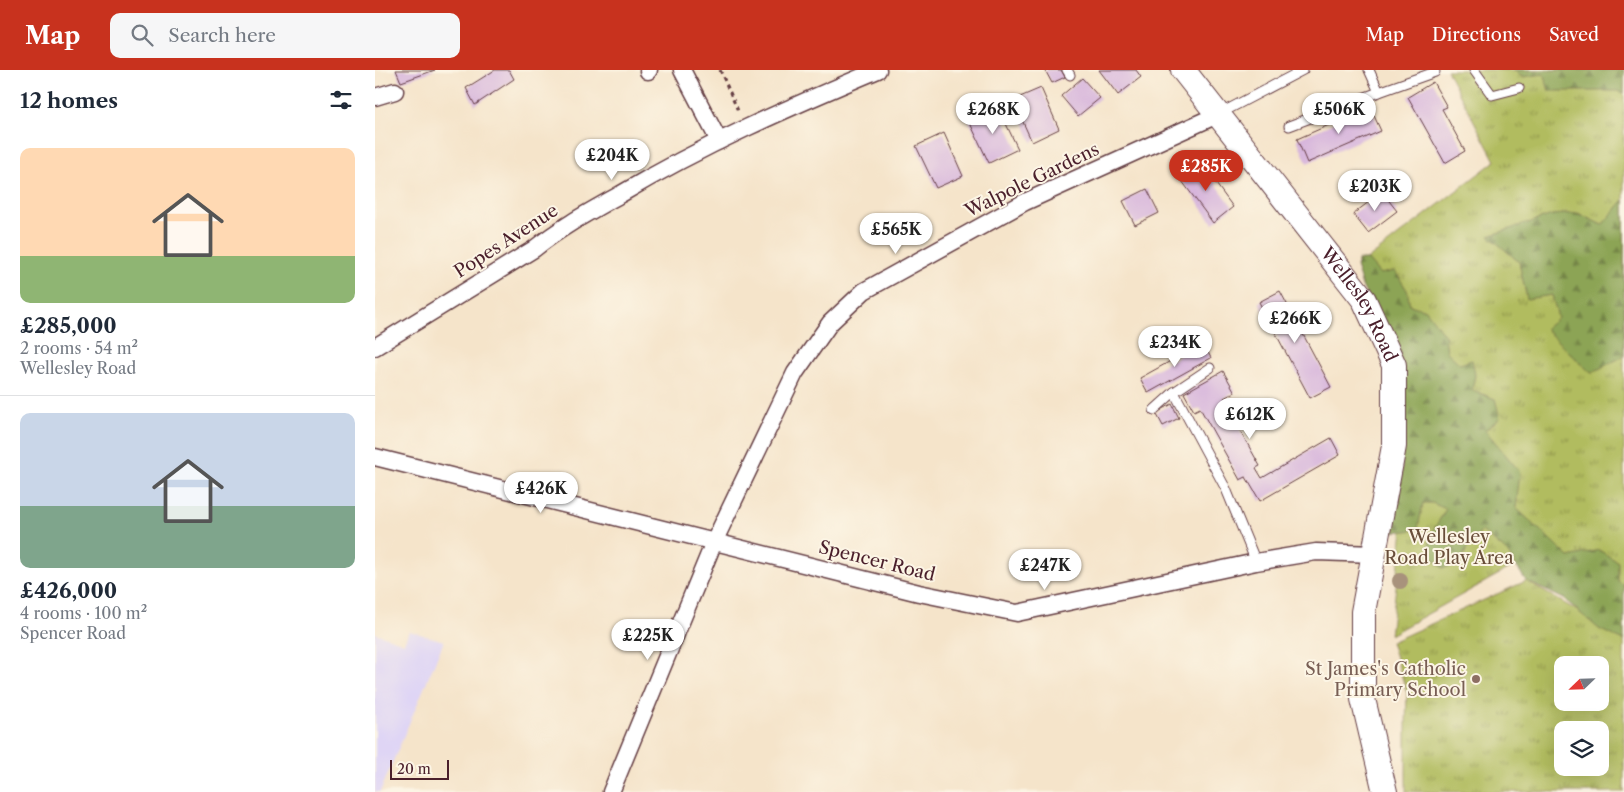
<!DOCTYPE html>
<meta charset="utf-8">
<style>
body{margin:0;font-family:"Libre Caslon Text",serif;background:#f6f6f7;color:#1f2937;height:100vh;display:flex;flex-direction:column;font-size:19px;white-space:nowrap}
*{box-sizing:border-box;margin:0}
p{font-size:16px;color:#747a83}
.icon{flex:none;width:28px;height:28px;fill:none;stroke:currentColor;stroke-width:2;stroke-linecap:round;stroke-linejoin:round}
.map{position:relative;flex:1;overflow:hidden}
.drawer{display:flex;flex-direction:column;background:#fff;width:375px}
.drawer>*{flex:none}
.needle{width:32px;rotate:247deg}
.fabs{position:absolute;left:1179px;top:586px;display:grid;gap:10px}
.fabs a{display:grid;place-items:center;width:55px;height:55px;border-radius:10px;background:#fff;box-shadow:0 5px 20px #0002;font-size:25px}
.scale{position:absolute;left:15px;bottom:12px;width:59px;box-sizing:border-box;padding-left:5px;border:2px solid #4a1f2b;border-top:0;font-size:14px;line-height:18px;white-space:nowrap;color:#4a1f2b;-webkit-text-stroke:4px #fcf5e5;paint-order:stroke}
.price{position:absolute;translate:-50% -42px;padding:0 11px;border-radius:18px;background:#fff;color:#222;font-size:16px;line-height:32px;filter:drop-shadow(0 1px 2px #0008)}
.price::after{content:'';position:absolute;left:50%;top:30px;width:15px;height:11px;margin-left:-8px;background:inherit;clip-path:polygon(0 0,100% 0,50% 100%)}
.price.active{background:#c8321e;color:#fff}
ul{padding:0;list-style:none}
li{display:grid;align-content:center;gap:10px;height:265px;padding:0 20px}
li+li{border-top:1px solid #e0e1e3}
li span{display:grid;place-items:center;height:155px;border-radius:10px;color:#555}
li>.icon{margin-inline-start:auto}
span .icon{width:90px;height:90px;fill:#fffc;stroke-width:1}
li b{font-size:21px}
h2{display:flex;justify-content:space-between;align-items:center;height:60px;padding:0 20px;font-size:21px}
header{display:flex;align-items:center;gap:30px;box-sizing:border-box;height:70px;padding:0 25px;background:#c8321e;color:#fff}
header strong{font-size:24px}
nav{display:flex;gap:28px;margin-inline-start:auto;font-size:18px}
.search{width:350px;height:45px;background:#f6f6f7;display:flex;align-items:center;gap:12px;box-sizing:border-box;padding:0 18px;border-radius:10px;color:#747a83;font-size:19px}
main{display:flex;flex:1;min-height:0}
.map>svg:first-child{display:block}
</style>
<header>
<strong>Map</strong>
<div class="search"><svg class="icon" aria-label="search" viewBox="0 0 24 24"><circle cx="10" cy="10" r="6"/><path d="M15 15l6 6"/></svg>Search here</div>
<nav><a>Map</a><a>Directions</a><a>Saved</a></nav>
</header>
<main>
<section class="drawer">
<h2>12 homes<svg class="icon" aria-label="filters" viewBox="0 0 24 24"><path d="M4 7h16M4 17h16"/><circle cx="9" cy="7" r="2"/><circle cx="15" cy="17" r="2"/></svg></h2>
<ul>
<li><span style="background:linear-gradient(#ffd9b3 70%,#8fb573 0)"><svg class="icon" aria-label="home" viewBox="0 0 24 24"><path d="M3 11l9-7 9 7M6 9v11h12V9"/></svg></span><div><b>£285,000</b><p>2 rooms · 54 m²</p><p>Wellesley Road</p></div></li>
<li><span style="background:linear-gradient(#c9d6e8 60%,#7fa58c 0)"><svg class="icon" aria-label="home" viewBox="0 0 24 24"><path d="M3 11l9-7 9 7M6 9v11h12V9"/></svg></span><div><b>£426,000</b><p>4 rooms · 100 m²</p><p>Spencer Road</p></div></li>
</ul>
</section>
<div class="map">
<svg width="1249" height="722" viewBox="0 0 1249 722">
<defs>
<pattern id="grass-tufts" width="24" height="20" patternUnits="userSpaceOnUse" patternTransform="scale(1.25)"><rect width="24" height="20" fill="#b1bc5e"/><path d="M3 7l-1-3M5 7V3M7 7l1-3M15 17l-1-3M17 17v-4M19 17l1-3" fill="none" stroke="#92984e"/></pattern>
<pattern id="forest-firs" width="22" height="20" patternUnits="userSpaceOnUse" patternTransform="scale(1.25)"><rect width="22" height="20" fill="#8ca455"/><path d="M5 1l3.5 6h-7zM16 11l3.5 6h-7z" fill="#748547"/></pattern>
</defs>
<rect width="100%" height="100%" fill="#fcf5e5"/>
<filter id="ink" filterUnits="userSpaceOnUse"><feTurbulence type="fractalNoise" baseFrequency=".02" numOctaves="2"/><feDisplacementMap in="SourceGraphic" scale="10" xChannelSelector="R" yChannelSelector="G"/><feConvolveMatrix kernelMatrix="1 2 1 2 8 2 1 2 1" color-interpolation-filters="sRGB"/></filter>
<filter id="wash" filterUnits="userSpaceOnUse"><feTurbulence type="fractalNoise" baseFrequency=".0096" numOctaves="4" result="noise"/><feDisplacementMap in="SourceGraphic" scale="20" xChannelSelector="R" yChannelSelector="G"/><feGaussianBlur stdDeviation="1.12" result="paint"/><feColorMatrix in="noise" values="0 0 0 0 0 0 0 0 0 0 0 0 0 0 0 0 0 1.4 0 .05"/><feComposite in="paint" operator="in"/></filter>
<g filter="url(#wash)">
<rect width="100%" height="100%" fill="#f5e4ca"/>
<!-- built -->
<path fill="#dfd5f5" d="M 34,561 L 69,571 L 5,722 L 0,722 L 0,563 L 29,573 Z"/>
<!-- grass -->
<g fill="url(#grass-tufts)" stroke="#7e6e44" fill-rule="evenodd">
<path d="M 1072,0 L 1249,0 L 1249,525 L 1169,479 L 1015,565 L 1036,395 L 989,192 L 1120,91 Z"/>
<path d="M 1151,511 L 1249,568 L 1249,722 L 1031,722 L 1031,653 L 1032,623 L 1016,572 ZM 1188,595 L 1225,595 L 1225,632 L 1188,632 ZM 1188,660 L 1225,660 L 1225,698 L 1188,698 Z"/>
</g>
<!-- forest -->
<g fill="url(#forest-firs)" stroke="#6b6240">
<path d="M 1139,0 L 1249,0 L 1249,23 L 1243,21 L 1174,21 L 1169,4 L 1147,7 Z"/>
<path d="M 1249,130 L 1249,286 L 1216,303 L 1170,259 L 1183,248 L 1177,225 L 1152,229 L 1144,192 L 1114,166 L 1177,145 L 1203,143 L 1227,155 Z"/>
<path d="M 983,190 L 993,190 L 1005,204 L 1020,201 L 1032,220 L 1035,235 L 1051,240 L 1070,266 L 1072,282 L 1085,294 L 1097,290 L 1100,305 L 1097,320 L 1120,329 L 1125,348 L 1110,360 L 1145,402 L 1141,438 L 1194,487 L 1224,480 L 1243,492 L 1243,511 L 1249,515 L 1249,571 L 1224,559 L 1189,529 L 1151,511 L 1132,482 L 1107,461 L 1093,477 L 1083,495 L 1067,498 L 1056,486 L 1054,467 L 1071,439 L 1057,433 L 1048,433 L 1043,458 L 1033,461 L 1014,462 L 1015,426 L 1027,404 L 1027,298 L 987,216 L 981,196 Z"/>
</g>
<g id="blocks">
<!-- building -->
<g fill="#d7b5dc">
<path d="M 21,0 L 60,0 L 26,12 Z"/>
<path d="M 120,0 L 134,0 L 139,9 L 100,35 L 91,18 Z"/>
<path d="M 670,0 L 686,0 L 690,7 L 677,13 Z"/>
<path d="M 724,0 L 761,0 L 766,7 L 743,25 Z"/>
<path d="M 707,8 L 725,28 L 703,46 L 686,26 Z"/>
<path d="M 1058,12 L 1072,37 L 1067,39 L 1090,81 L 1070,93 L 1033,27 Z"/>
<path d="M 666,18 L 684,59 L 657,72 L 638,30 Z"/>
<path d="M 623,37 L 643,79 L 614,93 L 594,51 Z"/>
<path d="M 995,37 L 1006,61 L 932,93 L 922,69 Z"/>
<path d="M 569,63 L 588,106 L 561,118 L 541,76 Z"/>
<path d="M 825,92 L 858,137 L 838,153 L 804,107 Z"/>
<path d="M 772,119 L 784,143 L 760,155 L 748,131 Z"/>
<path d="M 1007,122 L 1022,141 L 993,163 L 978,144 Z"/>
<path d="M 905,221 L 956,317 L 935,328 L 884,232 Z"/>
<path d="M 828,273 L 836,288 L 773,323 L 765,308 Z"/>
<path d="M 848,301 L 860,322 L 849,328 L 858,343 L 866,339 L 873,351 L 863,357 L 885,396 L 881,398 L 887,408 L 956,368 L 965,385 L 885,431 L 871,407 L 865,410 L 825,338 L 819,341 L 809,323 Z"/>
<path d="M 797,334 L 804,348 L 788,356 L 781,343 Z"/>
</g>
</g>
</g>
<g filter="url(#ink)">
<use href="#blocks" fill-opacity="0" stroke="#643d43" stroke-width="1"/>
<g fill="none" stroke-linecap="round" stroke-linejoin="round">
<!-- lane casing -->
<g stroke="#643d43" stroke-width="11">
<g id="lane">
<path d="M 692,0 L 695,5"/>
<path d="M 1099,0 L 1117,25 L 1144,18"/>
<path d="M 1004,22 L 1060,2"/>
<path d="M 844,44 L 928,0"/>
<path d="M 914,56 L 1004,22 L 994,0"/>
<path d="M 799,322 L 851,419 L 881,492"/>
<path d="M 779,340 L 799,322 L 835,298"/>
</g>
</g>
<!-- street casing -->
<g stroke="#643d43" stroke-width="19">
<g id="street">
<path d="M 307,0 L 344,71"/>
<path d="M 273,1 L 274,0"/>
<path d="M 0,27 L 20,21"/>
<path d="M 0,277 L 159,179 C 186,157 216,141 246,124 C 328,75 415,37 503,0"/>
<path d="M 0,387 L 544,523 L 642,543 L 881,492 L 941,482 L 1000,484"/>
<path d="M 236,722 L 339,472 L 420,303 L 455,253 L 489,221 L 650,132 L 842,45"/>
</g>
</g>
<!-- secondary casing -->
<g stroke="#643d43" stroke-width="26">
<g id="secondary">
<path id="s1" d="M 808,0 L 989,230 L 1019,295 L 1019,376 L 988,542 L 988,629 L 1010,722"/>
</g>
</g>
<!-- path -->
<path stroke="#643d43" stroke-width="3" stroke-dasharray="4 4" stroke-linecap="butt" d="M 345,0 L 364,43"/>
<!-- lane -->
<use href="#lane" stroke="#fff" stroke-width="9"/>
<!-- street -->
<use href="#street" stroke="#fff" stroke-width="16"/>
<!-- secondary -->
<use href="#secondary" stroke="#fff" stroke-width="24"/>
</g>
<!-- trees -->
<circle fill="#a8927b" cx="1025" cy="511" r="8"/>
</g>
<!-- markers -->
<circle fill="#8d6e63" stroke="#fcf5e5" stroke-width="2" cx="1101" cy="609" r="5"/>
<g text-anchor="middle" stroke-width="4" stroke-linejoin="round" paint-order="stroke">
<!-- street labels -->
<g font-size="18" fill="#4a1f2b" stroke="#fcf5e5">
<text transform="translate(657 110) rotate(-26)" y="6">Walpole Gardens</text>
<text transform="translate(131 171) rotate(-33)" y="6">Popes Avenue</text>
<text dy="6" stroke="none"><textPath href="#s1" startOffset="294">Wellesley Road</textPath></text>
<text transform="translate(502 491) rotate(14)" y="6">Spencer Road</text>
</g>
<!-- park labels -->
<g font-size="18" fill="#694e3a" stroke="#fcf5e5">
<text x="1074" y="473">Wellesley<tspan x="1074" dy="21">Road Play Area</tspan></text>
</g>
<!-- education labels -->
<g font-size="18" fill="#785e54" stroke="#fcf5e5" text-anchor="end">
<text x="1091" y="605">St James's Catholic<tspan x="1091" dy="21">Primary School</tspan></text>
</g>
</g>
</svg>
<div class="fabs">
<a><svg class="needle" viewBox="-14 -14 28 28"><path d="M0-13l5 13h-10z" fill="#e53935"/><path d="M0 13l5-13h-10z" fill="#747a83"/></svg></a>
<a><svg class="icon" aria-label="layers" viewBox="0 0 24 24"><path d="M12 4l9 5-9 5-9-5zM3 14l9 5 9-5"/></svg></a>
</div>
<div class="scale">20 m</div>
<b class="price" style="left:618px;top:65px">£268K</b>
<b class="price" style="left:964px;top:65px">£506K</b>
<b class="price" style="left:237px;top:111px">£204K</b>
<b class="price active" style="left:831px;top:122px">£285K</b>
<b class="price" style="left:1000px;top:142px">£203K</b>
<b class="price" style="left:521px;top:185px">£565K</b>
<b class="price" style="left:920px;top:274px">£266K</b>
<b class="price" style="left:800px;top:298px">£234K</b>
<b class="price" style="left:875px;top:370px">£612K</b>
<b class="price" style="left:166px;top:444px">£426K</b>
<b class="price" style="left:670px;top:521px">£247K</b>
<b class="price" style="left:273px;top:591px">£225K</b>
</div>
</main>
